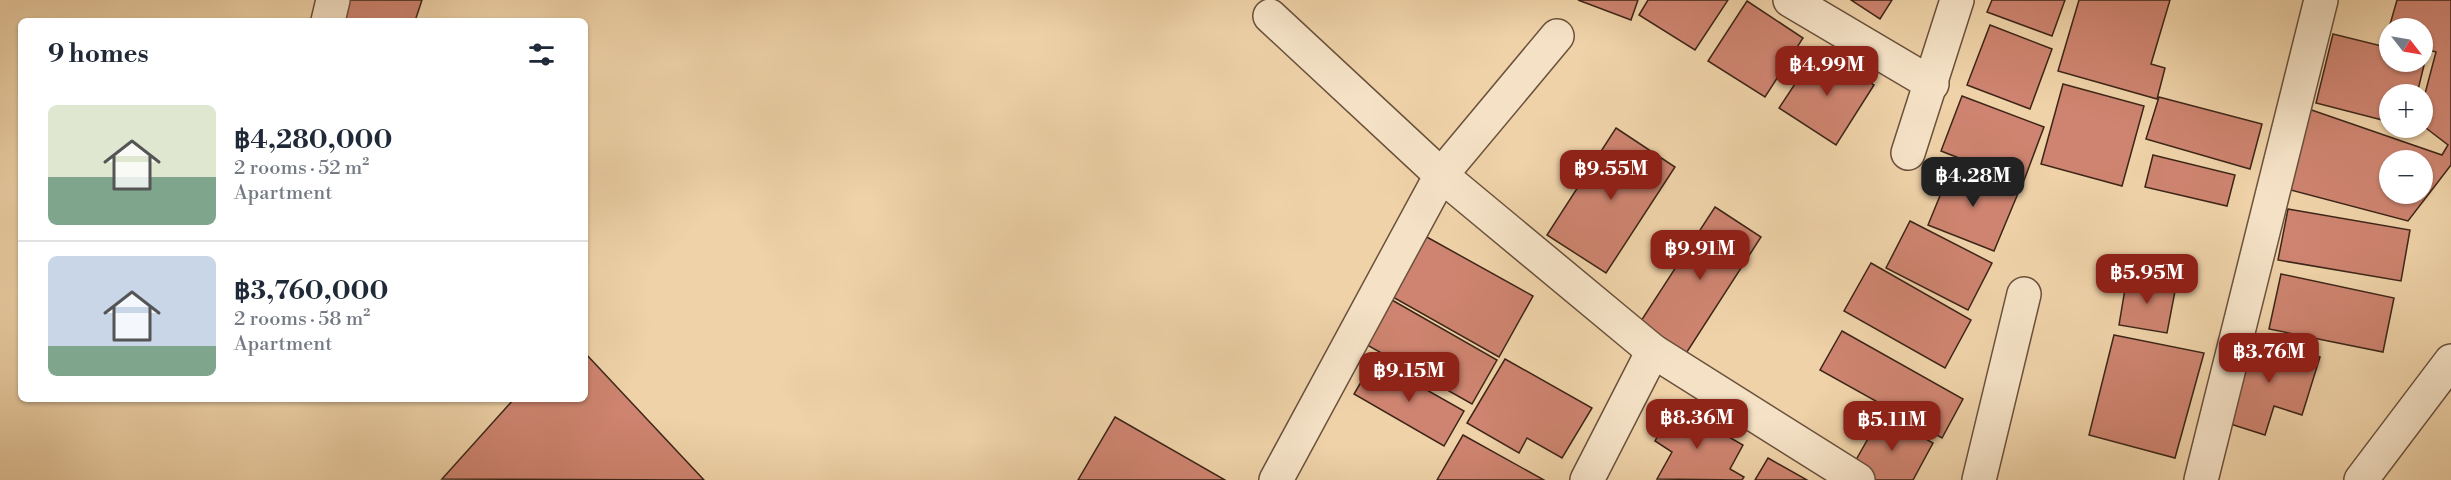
<!DOCTYPE html>
<meta charset="utf-8">
<style>
body{margin:0;font-family:"Libre Bodoni",serif;background:#f6f6f7;color:#1f2937;height:100vh;display:flex;flex-direction:column;font-size:22px;white-space:nowrap}
*{box-sizing:border-box;margin:0}
p{font-size:20px;color:#747a83}
.icon{flex:none;width:33px;height:33px;fill:none;stroke:currentColor;stroke-width:2;stroke-linecap:round;stroke-linejoin:round}
.map{position:relative;flex:1;overflow:hidden}
.side{position:absolute;left:18px;top:18px;width:570px;height:384px;display:flex;flex-direction:column;background:#fff;border-radius:9px;box-shadow:0 2px 4px #0004}
.side>*{flex:none}
.needle{width:39px;rotate:121deg}
.fabs{position:absolute;left:2379px;top:18px;display:grid;gap:12px}
.fabs a{display:grid;place-items:center;width:54px;height:54px;border-radius:50%;background:#fff;box-shadow:0 2px 4px #0004;font-size:30px}
.price{position:absolute;translate:-50% -51px;padding:0 14px;border-radius:12px;background:#8f2418;color:#fff;font-size:20px;line-height:39px;filter:drop-shadow(0 2px 3px #0008)}
.price::after{content:'';position:absolute;left:50%;top:36px;width:18px;height:14px;margin-left:-9px;background:inherit;clip-path:polygon(0 0,100% 0,50% 100%)}
.price.current{background:#222;color:#fff}
ul{padding:0;list-style:none}
li{display:flex;align-items:center;gap:18px;height:150px;padding:0 30px}
li+li{border-top:2px solid #e0e1e3}
li span{display:grid;place-items:center;flex:none;width:168px;height:120px;border-radius:9px;color:#555}
li>.icon{margin-inline-start:auto}
span .icon{width:72px;height:72px;fill:#fffc;stroke-width:1}
li b{font-size:26px}
h2{display:flex;justify-content:space-between;align-items:center;height:72px;padding:0 30px;font-size:26px}
.map>svg:first-child{display:block}
</style>
<div class="map">
<svg width="2451" height="480" viewBox="0 0 2451 480">
<rect width="100%" height="100%" fill="#efd2a8"/>
<filter id="stains"><feTurbulence type="fractalNoise" baseFrequency=".00333" numOctaves="4"/><feColorMatrix values="0 0 0 0 .2 0 0 0 0 .09 0 0 0 0 .02 0 0 0 .5 -.17"/></filter>
<radialGradient id="worn" r=".72"><stop offset=".6" stop-color="#630" stop-opacity="0"/><stop offset="1" stop-color="#630" stop-opacity=".3"/></radialGradient>
<!-- building -->
<g fill="#ce8470" stroke="#3d2618" stroke-width="1.5" fill-rule="evenodd">
<path d="M 345,0 L 422,0 L 415,21 L 339,21 Z"/>
<path d="M 1578,0 L 1638,0 L 1631,20 Z"/>
<path d="M 1648,0 L 1728,0 L 1695,50 L 1639,15 Z"/>
<path d="M 1851,0 L 1892,0 L 1880,19 Z"/>
<path d="M 1992,0 L 2065,0 L 2052,36 L 1987,12 Z"/>
<path d="M 2079,0 L 2170,0 L 2151,64 L 2165,68 L 2157,99 L 2058,71 Z"/>
<path d="M 2397,0 L 2451,0 L 2451,165 L 2408,221 L 2279,187 L 2300,106 L 2442,155 L 2448,145 L 2422,125 L 2422,105 L 2436,52 L 2422,48 L 2422,28 L 2390,28 L 2390,36 L 2387,35 ZM 2390,160 L 2422,160 L 2422,194 L 2390,194 Z"/>
<path d="M 1747,1 L 1803,38 L 1765,97 L 1708,61 Z"/>
<path d="M 1990,25 L 2052,49 L 2030,109 L 1967,85 Z"/>
<path d="M 2333,34 L 2390,48 L 2390,62 L 2422,62 L 2422,56 L 2426,57 L 2417,94 L 2390,94 L 2390,122 L 2316,103 Z"/>
<path d="M 1818,49 L 1874,85 L 1836,145 L 1779,108 Z"/>
<path d="M 2063,84 L 2144,106 L 2122,186 L 2041,164 Z"/>
<path d="M 1962,96 L 2044,127 L 2023,183 L 1941,151 Z"/>
<path d="M 2159,97 L 2262,124 L 2250,169 L 2146,139 Z"/>
<path d="M 1616,128 L 1675,167 L 1606,273 L 1547,235 Z"/>
<path d="M 2153,155 L 2235,175 L 2227,206 L 2145,187 Z"/>
<path d="M 1953,164 L 2019,191 L 1994,251 L 1928,225 Z"/>
<path d="M 1715,207 L 1761,237 L 1685,355 L 1639,324 Z"/>
<path d="M 2288,209 L 2410,230 L 2401,281 L 2278,260 Z"/>
<path d="M 1910,221 L 1992,263 L 1968,310 L 1886,268 Z"/>
<path d="M 1425,236 L 1533,296 L 1499,357 L 1391,296 Z"/>
<path d="M 1871,263 L 1971,320 L 1945,368 L 1844,311 Z"/>
<path d="M 2281,274 L 2394,298 L 2383,352 L 2269,329 Z"/>
<path d="M 2127,277 L 2176,286 L 2167,333 L 2119,325 Z"/>
<path d="M 1385,296 L 1497,360 L 1472,404 L 1360,341 Z"/>
<path d="M 1842,331 L 1963,399 L 1942,438 L 1820,370 Z"/>
<path d="M 2249,334 L 2320,357 L 2302,415 L 2274,406 L 2265,435 L 2221,421 Z"/>
<path d="M 2114,335 L 2204,353 L 2175,458 L 2089,435 Z"/>
<path d="M 585,353 L 704,480 L 442,479 L 514,399 L 585,399 Z"/>
<path d="M 1505,359 L 1592,408 L 1562,458 L 1527,438 L 1519,453 L 1467,423 Z"/>
<path d="M 1374,360 L 1464,411 L 1444,446 L 1354,394 Z"/>
<path d="M 1675,406 L 1743,445 L 1730,469 L 1744,477 L 1742,480 L 1657,479 L 1672,452 L 1655,441 Z"/>
<path d="M 1882,414 L 1933,443 L 1913,480 L 1875,480 L 1852,467 Z"/>
<path d="M 1115,417 L 1225,480 L 1078,480 Z"/>
<path d="M 1463,435 L 1544,480 L 1437,480 Z"/>
<path d="M 1768,458 L 1807,480 L 1755,480 Z"/>
</g>
<g fill="none" stroke-linecap="round" stroke-linejoin="round">
<!-- minor casing -->
<g stroke="#6a513c" stroke-width="36">
<g id="minor">
<path d="M 1790,0 L 1932,84"/>
<path d="M 1270,16 L 1441,175 L 1653,351 L 1858,480"/>
<path d="M 328,21 L 333,0"/>
<path d="M 1908,153 L 1957,0"/>
<path d="M 1276,480 L 1441,175 L 1557,36"/>
<path d="M 1587,480 L 1653,351"/>
<path d="M 1979,480 L 2024,294"/>
<path d="M 2201,480 L 2321,0"/>
<path d="M 2361,480 L 2451,361"/>
</g>
</g>
<!-- minor -->
<use href="#minor" stroke="#f5e2c6" stroke-width="33"/>
</g>
<rect width="100%" height="100%" filter="url(#stains)"/>
<rect width="100%" height="100%" fill="url(#worn)"/>
</svg>
<div class="fabs">
<a><svg class="needle" viewBox="-14 -14 28 28"><path d="M0-13l5 13h-10z" fill="#e53935"/><path d="M0 13l5-13h-10z" fill="#747a83"/></svg></a>
<a>+</a>
<a>−</a>
</div>
<b class="price" style="left:1827px;top:97px">฿4.99M</b>
<b class="price" style="left:1611px;top:201px">฿9.55M</b>
<b class="price current" style="left:1973px;top:208px">฿4.28M</b>
<b class="price" style="left:1700px;top:281px">฿9.91M</b>
<b class="price" style="left:2147px;top:305px">฿5.95M</b>
<b class="price" style="left:2269px;top:384px">฿3.76M</b>
<b class="price" style="left:1409px;top:403px">฿9.15M</b>
<b class="price" style="left:1697px;top:450px">฿8.36M</b>
<b class="price" style="left:1892px;top:452px">฿5.11M</b>
<section class="side">
<h2>9 homes<svg class="icon" aria-label="filters" viewBox="0 0 24 24"><path d="M4 7h16M4 17h16"/><circle cx="9" cy="7" r="2"/><circle cx="15" cy="17" r="2"/></svg></h2>
<ul>
<li><span style="background:linear-gradient(#dfe7d0 60%,#7fa58c 0)"><svg class="icon" aria-label="home" viewBox="0 0 24 24"><path d="M3 11l9-7 9 7M6 9v11h12V9"/></svg></span><div><b>฿4,280,000</b><p>2 rooms · 52 m²</p><p>Apartment</p></div></li>
<li><span style="background:linear-gradient(#c9d6e8 75%,#7fa58c 0)"><svg class="icon" aria-label="home" viewBox="0 0 24 24"><path d="M3 11l9-7 9 7M6 9v11h12V9"/></svg></span><div><b>฿3,760,000</b><p>2 rooms · 58 m²</p><p>Apartment</p></div></li>
</ul>
</section>
</div>
